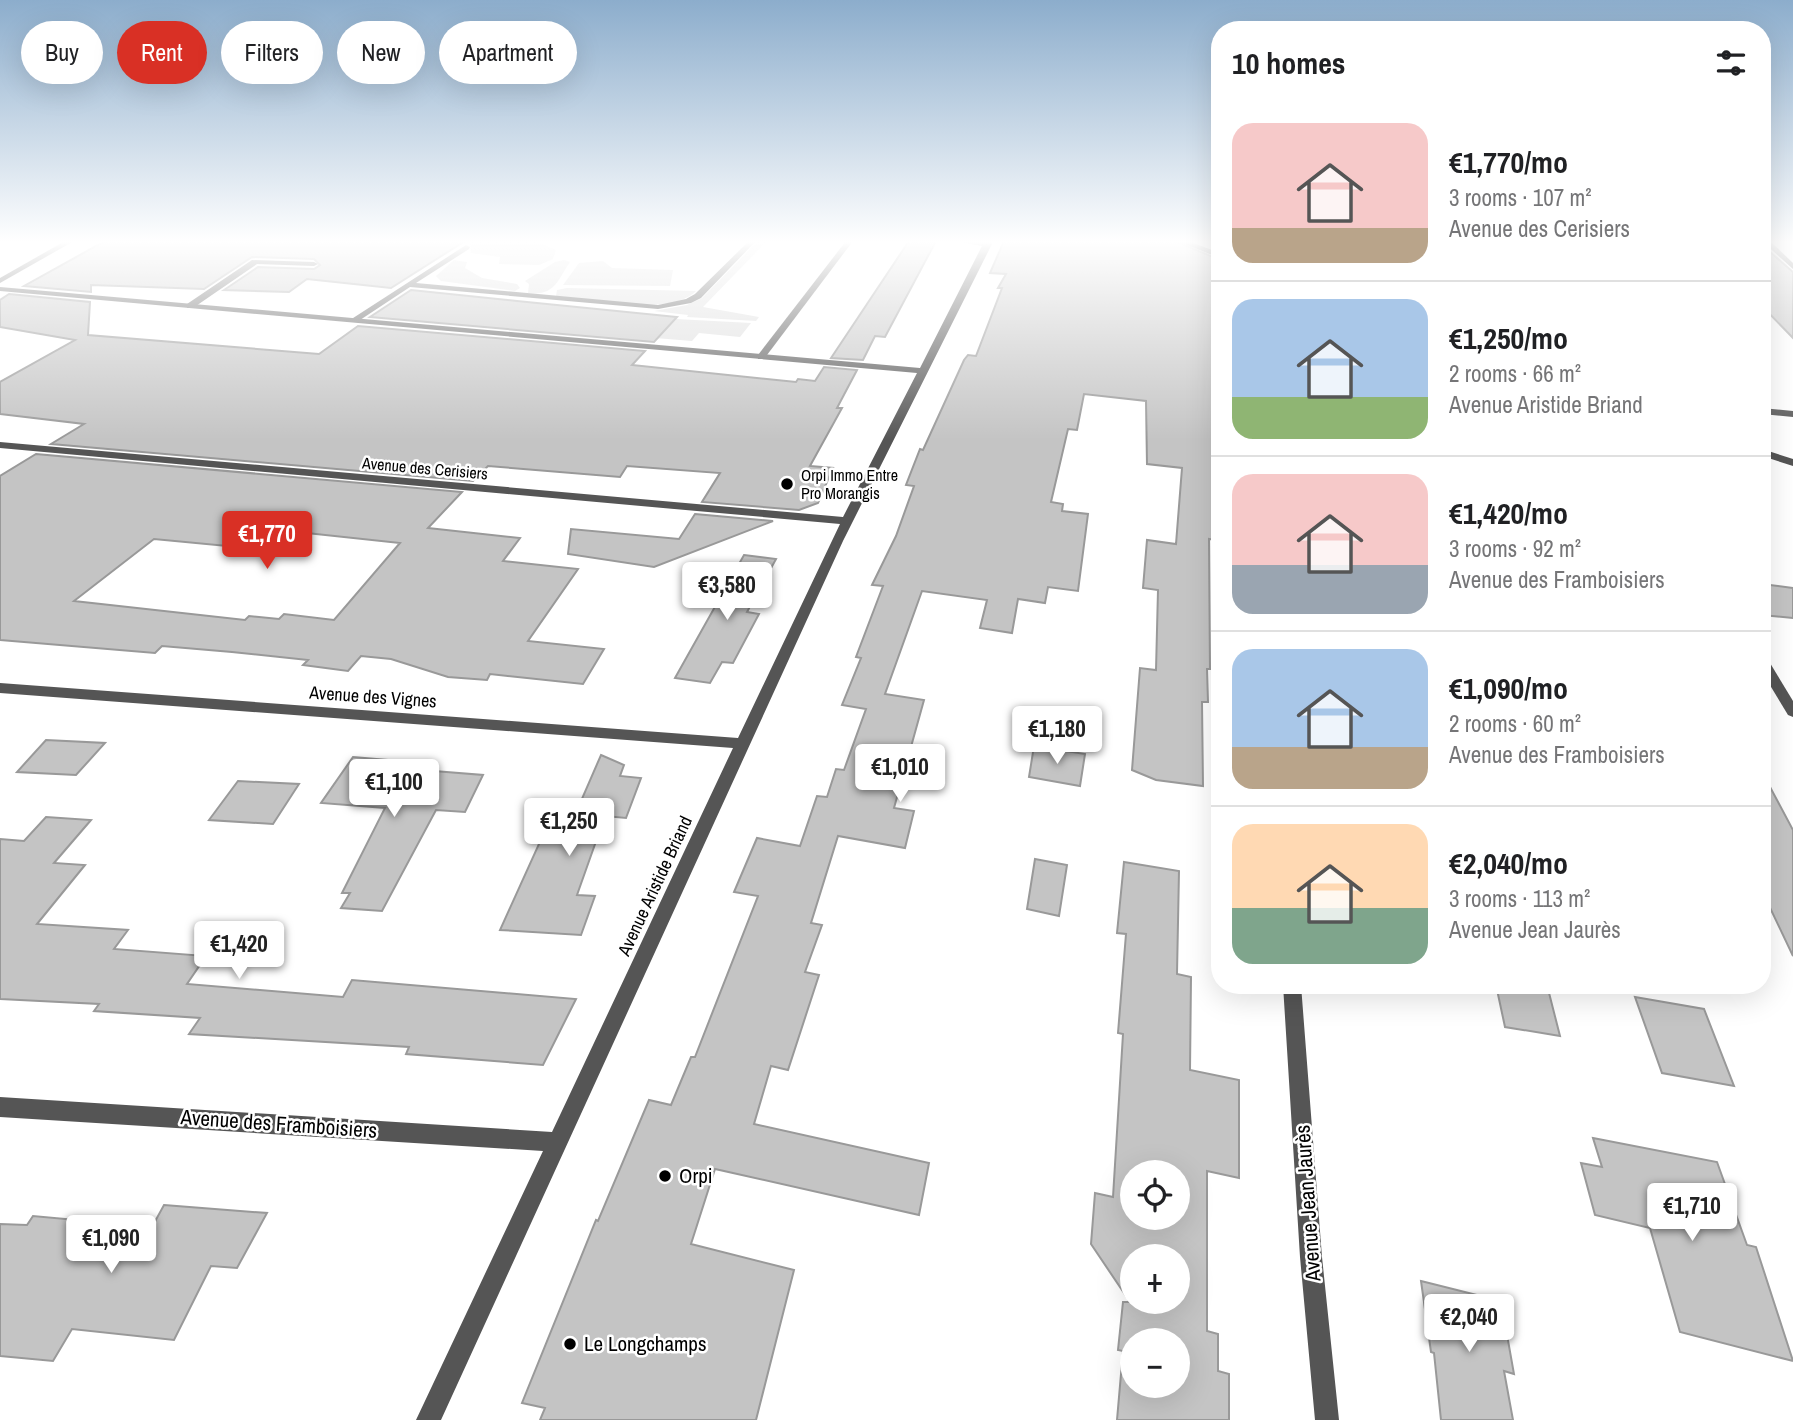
<!DOCTYPE html>
<meta charset="utf-8">
<style>
body{margin:0;font-family:"Archivo Narrow",sans-serif;background:#f2f2f2;color:#202124;height:100vh;display:flex;flex-direction:column;font-size:26px;white-space:nowrap}
*{box-sizing:border-box;margin:0}
p{font-size:23px;color:#757577}
.icon{flex:none;width:38px;height:38px;fill:none;stroke:currentColor;stroke-width:2;stroke-linecap:round;stroke-linejoin:round}
.map{position:relative;flex:1;overflow:hidden}
.details{position:absolute;left:1211px;top:21px;width:560px;height:973px;display:flex;flex-direction:column;background:#fff;border-radius:28px;box-shadow:0 7px 28px #0002}
.details>*{flex:none}
.top-card{position:absolute;left:21px;top:21px;width:665px;height:63px;display:flex;gap:14px}
.buttons{position:absolute;left:1120px;top:1160px;display:grid;gap:14px}
.buttons a{display:grid;place-items:center;width:70px;height:70px;border-radius:50%;background:#fff;box-shadow:0 7px 28px #0002;font-size:35px}
.price{position:absolute;translate:-50% -60px;padding:0 16px;border-radius:7px;background:#fff;color:#222;font-size:23px;line-height:46px;filter:drop-shadow(0 2px 4px #0008)}
.price::after{content:'';position:absolute;left:50%;top:42px;width:21px;height:16px;margin-left:-10px;background:inherit;clip-path:polygon(0 0,100% 0,50% 100%)}
.price.active{background:#d93025;color:#fff}
ul{padding:0;list-style:none}
li{display:flex;align-items:center;gap:21px;height:175px;padding:0 21px}
li+li{border-top:2px solid #e0e0e0}
li span{display:grid;place-items:center;flex:none;width:196px;height:140px;border-radius:21px;color:#555}
li>.icon{margin-inline-start:auto}
span .icon{width:84px;height:84px;fill:#fffc;stroke-width:1}
li b{font-size:30px}
h2{display:flex;justify-content:space-between;align-items:center;height:84px;padding:0 21px;font-size:30px}
.pill{padding:0 24px;border-radius:32px;background:#fff;box-shadow:0 7px 28px #0002;font-size:24px;line-height:63px}
.pill.active{background:#d93025;color:#fff}
.map>svg:first-child{display:block}
</style>
<div class="map">
<svg width="1793" height="1420" viewBox="0 0 1793 1420">
<rect width="100%" height="100%" fill="#fff"/>
<!-- green -->
<g fill="#dcdcdc">
<path d="M 470,241 L 535,241 L 556,250 L 553,259 L 539,265 L 499,264 L 500,257 L 471,253 Z"/>
<path d="M 758,241 L 767,241 L 703,307 L 759,317 L 756,321 L 687,317 L 688,315 L 654,311 L 687,305 L 702,298 Z"/>
<path d="M 454,260 L 467,262 L 465,268 L 482,278 L 517,284 L 520,288 L 515,291 L 441,281 L 436,276 Z"/>
<path d="M 564,260 L 570,262 C 557,281 555,296 528,293 L 529,284 L 525,281 L 555,262 Z"/>
<path d="M 603,261 L 612,268 L 673,270 L 670,286 L 563,285 L 579,263 Z"/>
<path d="M 567,288 L 696,291 C 671,317 589,299 556,296 L 557,290 Z"/>
<path d="M 676,319 L 751,323 L 740,337 L 699,333 L 692,341 L 655,338 Z"/>
</g>
<!-- building -->
<g fill="#c4c4c4" stroke="#999" stroke-width="2" fill-rule="evenodd">
<path d="M 105,241 L 465,241 L 391,288 L 307,279 L 289,292 L 224,290 L 258,267 L 314,269 L 320,265 L 314,259 L 252,257 L 204,289 L 91,285 L 91,292 L 24,286 Z"/>
<path d="M 909,241 L 936,241 L 885,337 L 875,336 L 863,360 L 831,358 Z"/>
<path d="M 1004,241 L 1175,241 L 1220,260 L 1220,408 L 1217,408 L 1219,498 L 1215,497 L 1216,540 L 1209,539 L 1210,669 L 1207,669 L 1208,702 L 1202,702 L 1203,786 L 1156,780 L 1132,770 L 1140,668 L 1156,670 L 1158,590 L 1143,588 L 1147,540 L 1176,544 L 1182,468 L 1147,464 L 1146,401 L 1084,394 L 1077,430 L 1068,429 L 1051,502 L 1063,504 L 1062,511 L 1088,514 L 1078,591 L 1048,587 L 1045,603 L 1018,599 L 1012,633 L 980,628 L 987,600 L 922,591 L 885,694 L 924,700 L 894,808 L 914,811 L 905,848 L 838,836 L 811,923 L 822,925 L 805,972 L 819,975 L 788,1070 L 771,1066 L 754,1124 L 929,1163 L 919,1215 L 715,1169 L 691,1244 L 794,1270 L 756,1420 L 540,1420 L 545,1408 L 522,1403 L 596,1220 L 598,1221 L 649,1100 L 671,1105 L 691,1057 L 695,1057 L 758,896 L 734,892 L 757,838 L 800,846 L 817,796 L 827,797 L 836,769 L 844,770 L 866,709 L 842,705 L 861,658 L 856,657 L 883,586 L 872,585 L 896,536 L 914,486 L 906,485 L 920,449 L 923,450 L 964,360 L 968,355 L 976,356 L 1002,288 L 998,288 L 1006,274 L 990,273 Z"/>
<path d="M 1762,245 L 1793,272 L 1793,338 L 1762,306 Z"/>
<path d="M 411,290 L 517,301 L 677,317 L 654,342 L 370,317 Z"/>
<path d="M 9,294 L 90,302 L 88,335 L 319,354 L 358,326 L 645,351 L 632,365 L 796,382 L 798,379 L 815,381 L 824,367 L 857,370 L 837,408 L 842,408 L 810,466 L 833,468 L 818,503 L 799,510 L 702,502 L 720,473 L 627,466 L 620,477 L 488,466 L 473,481 L 51,444 L 84,424 L 0,414 L 0,382 L 75,340 L 0,327 L 0,300 Z"/>
<path d="M 36,454 L 462,492 L 428,528 L 520,538 L 503,561 L 578,569 L 528,641 L 604,649 L 583,684 L 490,674 L 487,680 L 448,677 L 391,659 L 361,656 L 348,671 L 303,665 L 308,660 L 232,652 L 162,646 L 155,653 L 0,640 L 0,476 ZM 288,531 L 400,543 L 334,620 L 284,614 L 279,619 L 249,616 L 245,620 L 74,601 L 154,539 L 268,550 Z"/>
<path d="M 695,514 L 773,521 L 654,567 L 568,554 L 571,529 L 679,539 Z"/>
<path d="M 744,555 L 776,559 L 747,612 L 759,614 L 733,663 L 722,662 L 710,683 L 675,678 Z"/>
<path d="M 1762,584 L 1793,588 L 1793,618 L 1762,615 Z"/>
<path d="M 46,740 L 105,743 L 76,775 L 17,772 Z"/>
<path d="M 1034,746 L 1085,754 L 1080,786 L 1029,777 Z"/>
<path d="M 601,755 L 624,765 L 620,776 L 641,778 L 626,818 L 605,816 L 577,895 L 595,896 L 581,935 L 500,930 L 553,813 L 575,815 Z"/>
<path d="M 353,757 L 401,761 L 396,768 L 483,775 L 465,812 L 436,810 L 382,911 L 341,908 L 350,893 L 342,893 L 385,808 L 321,803 Z"/>
<path d="M 1762,772 L 1793,830 L 1793,956 L 1762,891 Z"/>
<path d="M 238,781 L 299,784 L 273,824 L 209,820 Z"/>
<path d="M 46,817 L 91,820 L 54,863 L 85,865 L 37,924 L 128,930 L 114,949 L 206,956 L 187,984 L 343,997 L 352,980 L 576,999 L 543,1065 L 406,1054 L 409,1047 L 189,1034 L 200,1018 L 94,1011 L 99,1004 L 0,999 L 0,839 L 24,841 Z"/>
<path d="M 1035,859 L 1067,865 L 1059,916 L 1027,909 Z"/>
<path d="M 1124,862 L 1179,871 L 1177,974 L 1191,977 L 1190,1070 L 1239,1080 L 1239,1178 L 1207,1171 L 1207,1331 L 1218,1334 L 1218,1371 L 1229,1374 L 1229,1420 L 1117,1420 L 1123,1351 L 1118,1350 L 1123,1302 L 1130,1302 L 1091,1244 L 1095,1193 L 1113,1197 L 1123,1034 L 1118,1033 L 1126,934 L 1117,933 ZM 1132,1172 L 1178,1172 L 1178,1218 L 1132,1218 ZM 1132,1256 L 1178,1256 L 1178,1302 L 1132,1302 ZM 1132,1340 L 1178,1340 L 1178,1386 L 1132,1386 Z"/>
<path d="M 1496,985 L 1547,985 L 1560,1036 L 1505,1027 Z"/>
<path d="M 1635,997 L 1704,1009 L 1734,1086 L 1662,1073 Z"/>
<path d="M 1593,1138 L 1717,1162 L 1747,1245 L 1756,1247 L 1793,1361 L 1680,1332 L 1650,1228 L 1595,1215 L 1581,1163 L 1602,1167 Z"/>
<path d="M 164,1205 L 267,1213 L 237,1268 L 211,1266 L 174,1340 L 72,1329 L 53,1361 L 0,1356 L 0,1224 L 27,1225 L 33,1216 L 152,1227 Z"/>
<path d="M 1421,1281 L 1501,1301 L 1514,1374 L 1504,1371 L 1513,1420 L 1441,1420 L 1434,1353 L 1431,1352 Z"/>
</g>
<g fill="none" stroke-linecap="round" stroke-linejoin="round">
<!-- service -->
<g fill="#555" fill-rule="evenodd">
<path d="M 749,241 L 756,241 L 701,298 L 691,303 L 658,309 L 410,287 L 357,322 L 350,320 L 466,245 L 470,247 L 469,249 L 416,283 L 658,305 L 686,299 L 695,294 Z"/>
<path d="M 846,241 L 853,241 L 764,359 L 758,359 L 758,355 Z"/>
<path d="M 252,260 L 314,262 L 318,264 L 314,266 L 257,264 L 193,308 L 187,308 L 187,304 Z"/>
</g>
<!-- minor -->
<g fill="#555" fill-rule="evenodd">
<path d="M 65,241 L 74,241 L 0,283 L 0,278 Z"/>
<path d="M 956,241 L 991,241 L 992,244 L 843,541 L 441,1420 L 416,1420 L 543,1151 L 0,1117 L 0,1097 L 552,1132 L 733,748 L 0,693 L 0,683 L 738,738 L 840,524 L 0,448 L 0,442 L 843,517 L 917,373 L 0,291 L 0,287 L 920,368 L 982,246 Z"/>
<path d="M 1177,241 L 1188,241 L 1220,253 L 1220,258 Z"/>
<path d="M 1762,241 L 1770,241 L 1793,263 L 1793,269 Z"/>
<path d="M 1762,408 L 1793,411 L 1793,417 L 1762,414 Z"/>
<path d="M 1762,449 L 1793,459 L 1793,466 L 1762,456 Z"/>
<path d="M 1762,657 L 1767,658 L 1793,701 L 1793,717 L 1788,715 L 1762,672 Z"/>
<path d="M 1283,985 L 1301,985 L 1322,1257 L 1339,1420 L 1315,1420 L 1300,1257 Z"/>
</g>
</g>
<!-- sky -->
<linearGradient id="sky" x2="0" y2="1"><stop stop-color="#8cadcc"/><stop offset="0.55" stop-color="#fff"/><stop offset="1" stop-color="#fff" stop-opacity="0"/></linearGradient>
<rect width="1793" height="440" fill="url(#sky)"/>
<!-- markers -->
<g fill="#000" stroke="#fff" stroke-width="2.5">
<circle cx="787" cy="484" r="7"/>
<circle cx="665" cy="1176" r="7"/>
<circle cx="570" cy="1344" r="7"/>
</g>
<g text-anchor="middle" stroke-width="5" stroke-linejoin="round" paint-order="stroke">
<!-- far-street labels -->
<g font-size="16" fill="#000" stroke="#fff">
<text transform="translate(425 468) rotate(5)" y="6">Avenue des Cerisiers</text>
</g>
<!-- far-poi labels -->
<g font-size="16" fill="#000" stroke="#fff" text-anchor="start">
<text x="801" y="481">Orpi Immo Entre<tspan x="801" dy="18">Pro Morangis</tspan></text>
</g>
<!-- street labels -->
<g font-size="18" fill="#000" stroke="#fff">
<text transform="translate(373 697) rotate(4)" y="6">Avenue des Vignes</text>
<text transform="translate(655 886) rotate(-65)" y="6">Avenue Aristide Briand</text>
</g>
<!-- near-street labels -->
<g font-size="21" fill="#000" stroke="#fff">
<text transform="translate(279 1124) rotate(4)" y="7">Avenue des Framboisiers</text>
<text transform="translate(1308 1203) rotate(-94)" y="7">Avenue Jean Jaurès</text>
</g>
<!-- near-poi labels -->
<g font-size="21" fill="#000" stroke="#fff" text-anchor="start">
<text x="679" y="1183">Orpi</text>
<text x="584" y="1351">Le Longchamps</text>
</g>
</g>
</svg>
<div class="buttons">
<a><svg class="icon" aria-label="locate" viewBox="0 0 24 24"><circle cx="12" cy="12" r="6"/><path d="M12 2v4M12 18v4M2 12h4M18 12h4"/></svg></a>
<a>+</a>
<a>−</a>
</div>
<b class="price active" style="left:267px;top:571px">€1,770</b>
<b class="price" style="left:727px;top:622px">€3,580</b>
<b class="price" style="left:1057px;top:766px">€1,180</b>
<b class="price" style="left:900px;top:804px">€1,010</b>
<b class="price" style="left:394px;top:819px">€1,100</b>
<b class="price" style="left:569px;top:858px">€1,250</b>
<b class="price" style="left:239px;top:981px">€1,420</b>
<b class="price" style="left:1692px;top:1243px">€1,710</b>
<b class="price" style="left:111px;top:1275px">€1,090</b>
<b class="price" style="left:1469px;top:1354px">€2,040</b>
<div class="top-card">
<a class="pill">Buy</a>
<a class="pill active">Rent</a>
<a class="pill">Filters</a>
<a class="pill">New</a>
<a class="pill">Apartment</a>
</div>
<section class="details">
<h2>10 homes<svg class="icon" aria-label="filters" viewBox="0 0 24 24"><path d="M4 7h16M4 17h16"/><circle cx="9" cy="7" r="2"/><circle cx="15" cy="17" r="2"/></svg></h2>
<ul>
<li><span style="background:linear-gradient(#f6c9c9 75%,#b9a48a 0)"><svg class="icon" aria-label="home" viewBox="0 0 24 24"><path d="M3 11l9-7 9 7M6 9v11h12V9"/></svg></span><div><b>€1,770/mo</b><p>3 rooms · 107 m²</p><p>Avenue des Cerisiers</p></div></li>
<li><span style="background:linear-gradient(#a9c7e8 70%,#8fb573 0)"><svg class="icon" aria-label="home" viewBox="0 0 24 24"><path d="M3 11l9-7 9 7M6 9v11h12V9"/></svg></span><div><b>€1,250/mo</b><p>2 rooms · 66 m²</p><p>Avenue Aristide Briand</p></div></li>
<li><span style="background:linear-gradient(#f6c9c9 65%,#9aa5b1 0)"><svg class="icon" aria-label="home" viewBox="0 0 24 24"><path d="M3 11l9-7 9 7M6 9v11h12V9"/></svg></span><div><b>€1,420/mo</b><p>3 rooms · 92 m²</p><p>Avenue des Framboisiers</p></div></li>
<li><span style="background:linear-gradient(#a9c7e8 70%,#b9a48a 0)"><svg class="icon" aria-label="home" viewBox="0 0 24 24"><path d="M3 11l9-7 9 7M6 9v11h12V9"/></svg></span><div><b>€1,090/mo</b><p>2 rooms · 60 m²</p><p>Avenue des Framboisiers</p></div></li>
<li><span style="background:linear-gradient(#ffd9b3 60%,#7fa58c 0)"><svg class="icon" aria-label="home" viewBox="0 0 24 24"><path d="M3 11l9-7 9 7M6 9v11h12V9"/></svg></span><div><b>€2,040/mo</b><p>3 rooms · 113 m²</p><p>Avenue Jean Jaurès</p></div></li>
</ul>
</section>
</div>
